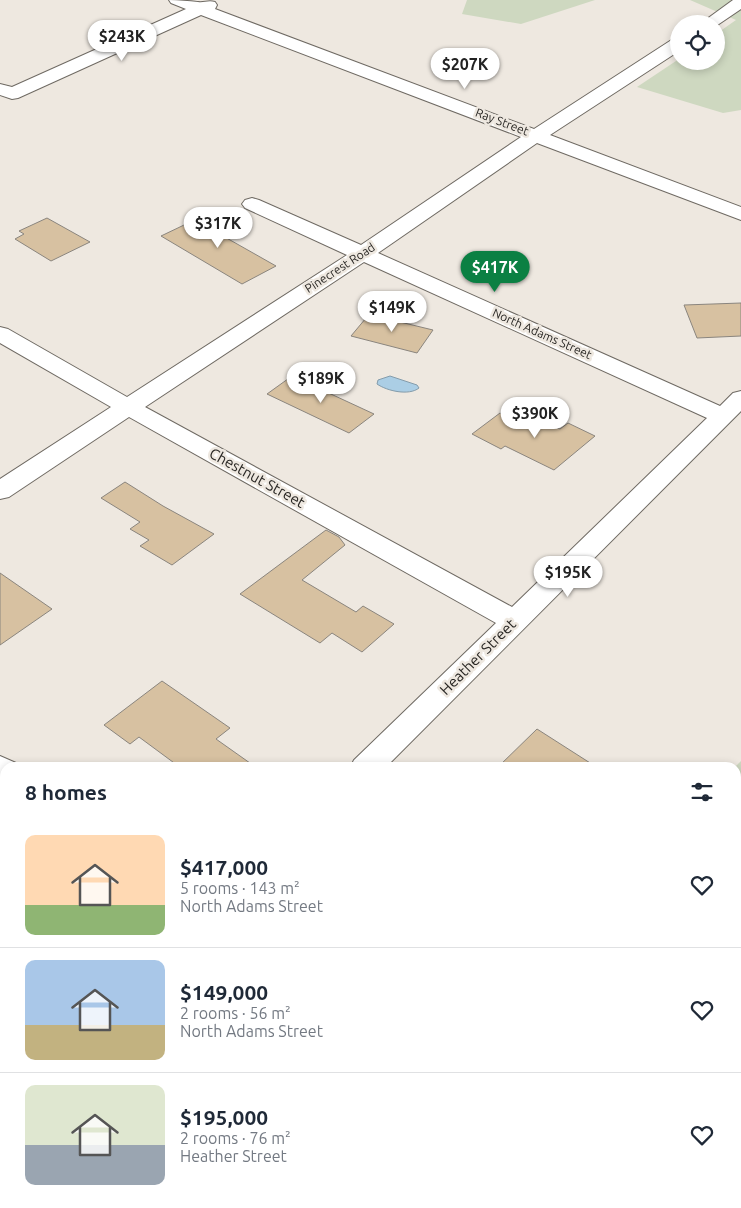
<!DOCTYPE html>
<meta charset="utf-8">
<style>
body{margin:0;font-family:Ubuntu,sans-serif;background:#f2f2f3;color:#1f2937;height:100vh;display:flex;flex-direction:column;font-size:19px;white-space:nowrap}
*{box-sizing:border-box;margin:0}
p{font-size:16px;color:#747a83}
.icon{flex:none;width:28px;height:28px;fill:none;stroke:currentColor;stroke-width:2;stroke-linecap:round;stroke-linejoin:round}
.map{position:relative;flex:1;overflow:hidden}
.panel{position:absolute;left:0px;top:762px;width:741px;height:446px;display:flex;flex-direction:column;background:#fff;border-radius:15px 15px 0 0;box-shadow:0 2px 8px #0003}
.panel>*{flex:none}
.buttons{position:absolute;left:670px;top:15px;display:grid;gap:10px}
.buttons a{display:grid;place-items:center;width:55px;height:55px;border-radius:50%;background:#fff;box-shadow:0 2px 8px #0003;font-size:25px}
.price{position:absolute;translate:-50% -42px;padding:0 11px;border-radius:18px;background:#fff;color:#222;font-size:16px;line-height:32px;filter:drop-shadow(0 1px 2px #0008)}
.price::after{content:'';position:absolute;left:50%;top:30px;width:15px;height:11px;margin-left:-8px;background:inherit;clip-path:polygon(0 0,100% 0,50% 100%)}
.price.selected{background:#0b8043;color:#fff}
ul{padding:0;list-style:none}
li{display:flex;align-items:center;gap:15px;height:125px;padding:0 25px}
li+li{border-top:1px solid #e0e1e3}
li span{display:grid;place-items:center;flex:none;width:140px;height:100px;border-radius:10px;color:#555}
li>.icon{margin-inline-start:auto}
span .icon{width:60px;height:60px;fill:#fffc;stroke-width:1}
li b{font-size:21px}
h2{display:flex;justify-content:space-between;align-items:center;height:60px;padding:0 25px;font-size:21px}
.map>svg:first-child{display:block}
</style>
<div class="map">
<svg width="741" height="1208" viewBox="0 0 741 1208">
<rect width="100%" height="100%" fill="#eee8e0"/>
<!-- green -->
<g fill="#ced8c0">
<path d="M 467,0 L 595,0 L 521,24 L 462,14 Z"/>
<path d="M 690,0 L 741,0 L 741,110 L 723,113 L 637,87 L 679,59 L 679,61 L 716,61 L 716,34 L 736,20 Z"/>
<path d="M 741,761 L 741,957 L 736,958 L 735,767 Z"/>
<path d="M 372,1204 L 439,1204 L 437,1208 L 369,1208 Z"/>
</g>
<!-- water -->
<path fill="#abcee5" stroke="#849cab" d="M 390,376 L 417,385 L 419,388 C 409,396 387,391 377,384 L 378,380 Z"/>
<!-- building -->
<g fill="#d7c1a1" stroke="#8a857e">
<path d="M 205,215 L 233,231 L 223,236 L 276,266 L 242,284 L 161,236 Z"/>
<path d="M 47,218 L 90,242 L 51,261 L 15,239 L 24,234 L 19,231 Z"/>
<path d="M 741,303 L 741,336 L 697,338 L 684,305 Z"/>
<path d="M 371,312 L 402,319 L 400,322 L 433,330 L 417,353 L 351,336 Z"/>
<path d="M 292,376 L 374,414 L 349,433 L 267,394 Z"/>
<path d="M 500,413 L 526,425 L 535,418 L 560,429 L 568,423 L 595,436 L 554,470 L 505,446 L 501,449 L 472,434 Z"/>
<path d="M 125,482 L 163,506 L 214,534 L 172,565 L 140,546 L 149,540 L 130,529 L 140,522 L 101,498 Z"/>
<path d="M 326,530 L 339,537 L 345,545 L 302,580 L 356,612 L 363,606 L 394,624 L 362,652 L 332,633 L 320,643 L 240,594 Z"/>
<path d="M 0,573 L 52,609 L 0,645 Z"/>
<path d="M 162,681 L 230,728 L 216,739 L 257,768 L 181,768 L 139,737 L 130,744 L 104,725 Z"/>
<path d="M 537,729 L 598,768 L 497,768 Z"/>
</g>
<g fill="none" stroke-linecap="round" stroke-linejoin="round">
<!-- minor casing -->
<g stroke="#6f6a63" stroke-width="2">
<g id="minor">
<path d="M 169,0 C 179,0 188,1 198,2 C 204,3 208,0 215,2 L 217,5 L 215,9 L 534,129 L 673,39 L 679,38 L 679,51 L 550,135 L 741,207 L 741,220 L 537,143 L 378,253 L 720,406 L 733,393 L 741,391 L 741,411 L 385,768 L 350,768 L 354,760 L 496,623 L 129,417 L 9,497 L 0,499 L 0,479 L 111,407 L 0,343 L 0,327 L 8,329 L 127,397 L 347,255 L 245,208 L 242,204 L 245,200 L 252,198 L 259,200 L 361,245 L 521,137 L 201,15 L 18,98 L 12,99 L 0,95 L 0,84 L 12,87 L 186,9 L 171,3 ZM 364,262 L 707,418 L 512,607 L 145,407 Z"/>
<path d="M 733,0 L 741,0 L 741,9 L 716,26 L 716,24 L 700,24 Z"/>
<path d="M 0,756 L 16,763 L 18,768 L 5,768 L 5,783 L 0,781 Z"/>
<path d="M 741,992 L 741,1024 L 736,1024 L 736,993 Z"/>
<path d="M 5,1101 L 5,1139 L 0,1140 L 0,1103 Z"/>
<path d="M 465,1204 L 504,1204 L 503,1208 L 464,1208 Z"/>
</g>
</g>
<!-- minor -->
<use href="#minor" fill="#fff" fill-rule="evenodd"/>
</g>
<g text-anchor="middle" stroke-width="5" stroke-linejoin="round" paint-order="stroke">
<!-- far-street labels -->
<g font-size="12" fill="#292724" stroke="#eee8e0">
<text transform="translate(502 122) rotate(21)" y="4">Ray Street</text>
<text transform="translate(340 268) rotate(-33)" y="4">Pinecrest Road</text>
<text transform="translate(542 334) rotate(24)" y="4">North Adams Street</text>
</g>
<!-- street labels -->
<g font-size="15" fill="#292724" stroke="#eee8e0">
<text transform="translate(257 478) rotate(29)" y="5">Chestnut Street</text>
<text transform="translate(478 657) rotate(-45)" y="5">Heather Street</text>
</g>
</g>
</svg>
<div class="buttons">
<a><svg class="icon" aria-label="locate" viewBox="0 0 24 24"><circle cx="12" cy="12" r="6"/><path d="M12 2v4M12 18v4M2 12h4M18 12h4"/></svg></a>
</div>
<b class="price" style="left:122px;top:62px">$243K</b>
<b class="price" style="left:465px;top:90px">$207K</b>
<b class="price" style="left:218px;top:249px">$317K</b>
<b class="price selected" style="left:495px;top:293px">$417K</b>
<b class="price" style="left:392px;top:333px">$149K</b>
<b class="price" style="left:321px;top:404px">$189K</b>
<b class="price" style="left:535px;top:439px">$390K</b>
<b class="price" style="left:568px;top:598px">$195K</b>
<section class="panel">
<h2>8 homes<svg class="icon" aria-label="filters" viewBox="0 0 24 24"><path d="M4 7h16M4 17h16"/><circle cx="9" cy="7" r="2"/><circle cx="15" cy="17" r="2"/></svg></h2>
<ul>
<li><span style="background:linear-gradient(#ffd9b3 70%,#8fb573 0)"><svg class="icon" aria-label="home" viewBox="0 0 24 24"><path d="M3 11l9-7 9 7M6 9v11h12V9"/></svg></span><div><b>$417,000</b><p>5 rooms · 143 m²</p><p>North Adams Street</p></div><svg class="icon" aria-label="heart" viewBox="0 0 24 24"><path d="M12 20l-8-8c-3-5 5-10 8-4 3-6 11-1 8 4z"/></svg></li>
<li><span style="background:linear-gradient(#a9c7e8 65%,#c2b280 0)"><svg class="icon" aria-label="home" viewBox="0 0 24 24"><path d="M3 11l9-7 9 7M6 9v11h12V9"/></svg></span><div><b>$149,000</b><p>2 rooms · 56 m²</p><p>North Adams Street</p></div><svg class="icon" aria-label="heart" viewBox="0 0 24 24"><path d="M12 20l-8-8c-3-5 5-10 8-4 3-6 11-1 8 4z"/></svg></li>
<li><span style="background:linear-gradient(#dfe7d0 60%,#9aa5b1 0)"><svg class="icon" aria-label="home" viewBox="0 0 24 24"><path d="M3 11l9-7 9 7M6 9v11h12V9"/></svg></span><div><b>$195,000</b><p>2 rooms · 76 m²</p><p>Heather Street</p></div><svg class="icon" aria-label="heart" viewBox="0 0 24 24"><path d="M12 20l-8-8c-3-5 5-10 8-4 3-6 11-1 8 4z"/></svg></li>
</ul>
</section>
</div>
